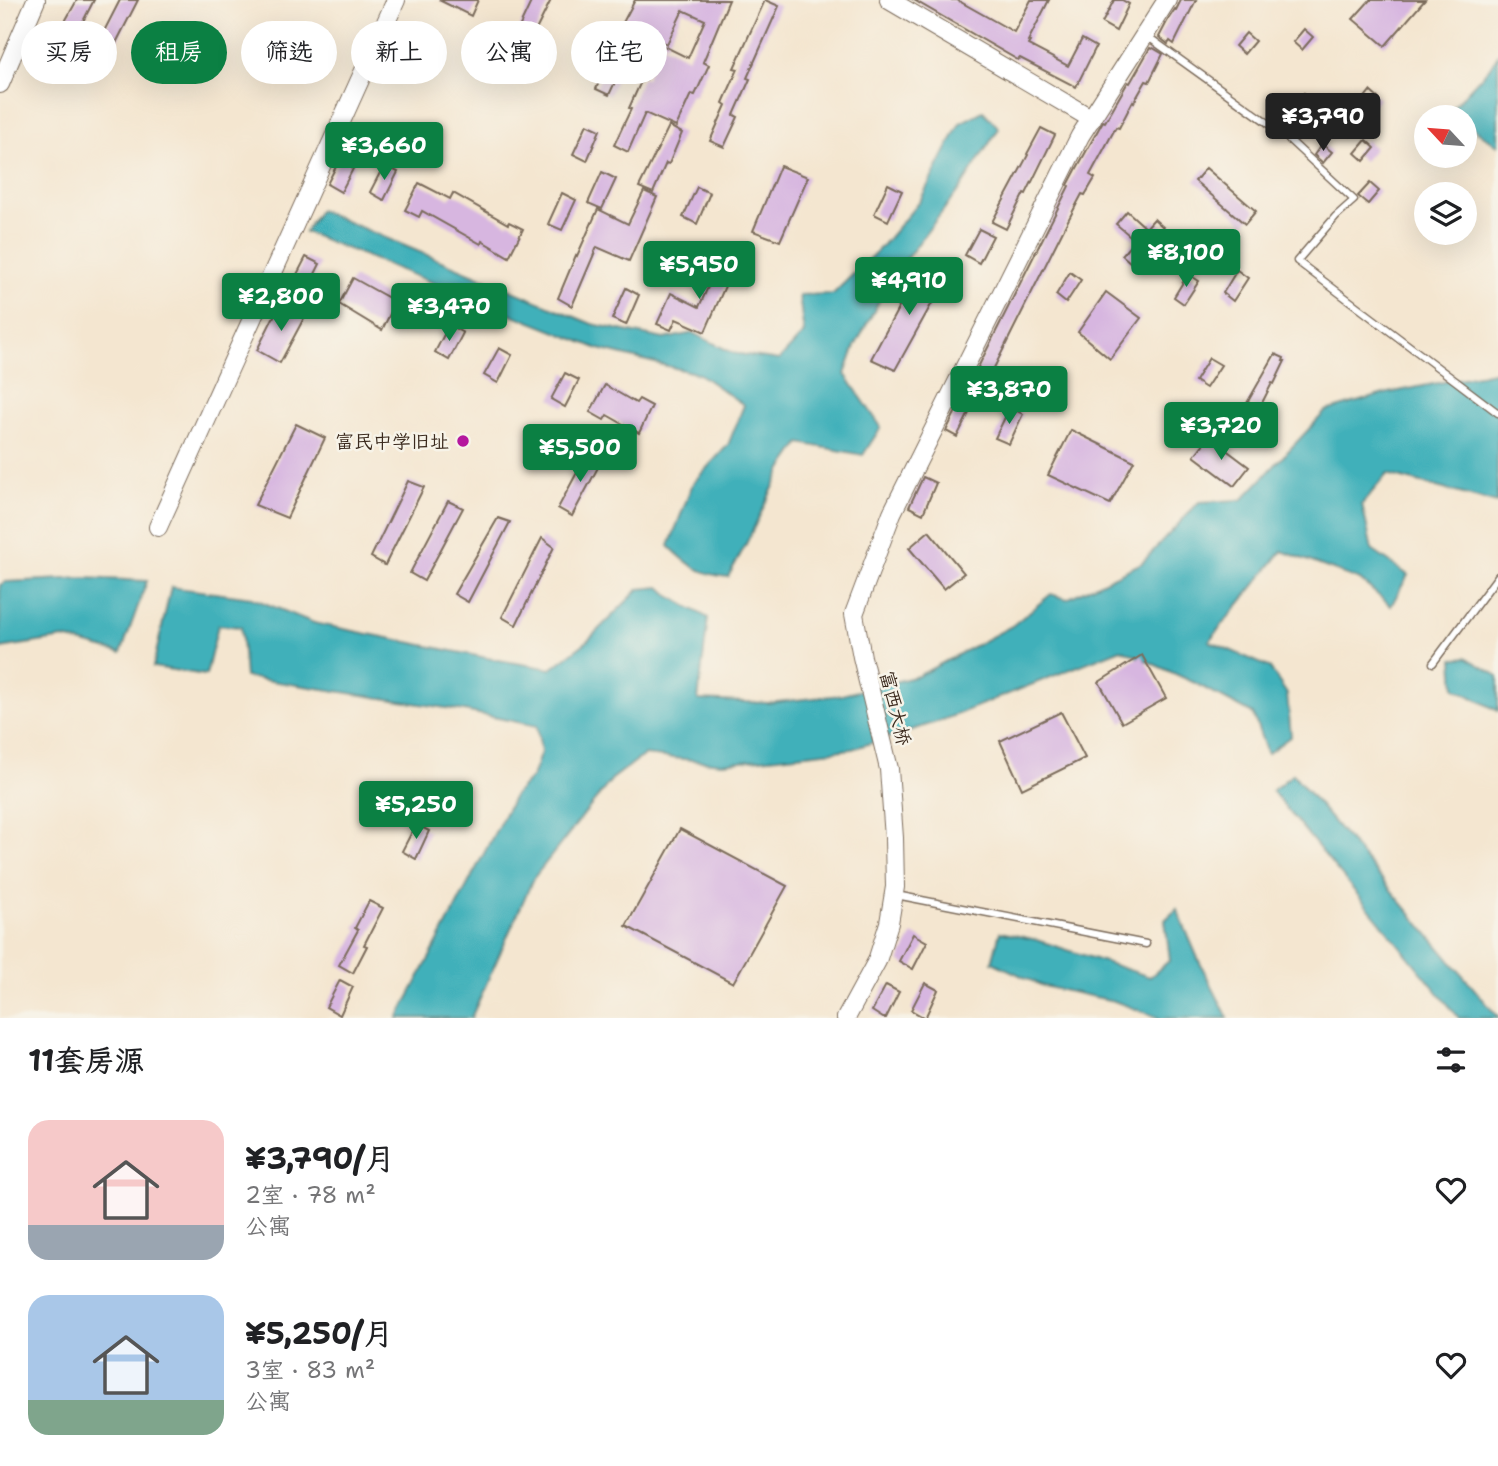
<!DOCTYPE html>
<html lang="zh">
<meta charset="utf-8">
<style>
body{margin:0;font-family:"Shantell Sans","LXGW WenKai TC",sans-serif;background:#f6f6f6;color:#202124;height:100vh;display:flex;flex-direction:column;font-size:26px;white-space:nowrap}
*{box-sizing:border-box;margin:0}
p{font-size:23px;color:#757577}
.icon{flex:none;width:38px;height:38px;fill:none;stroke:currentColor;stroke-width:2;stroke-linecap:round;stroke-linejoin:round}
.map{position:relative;height:1018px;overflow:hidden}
.details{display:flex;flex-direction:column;background:#fff;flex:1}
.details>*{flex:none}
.banner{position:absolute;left:21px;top:21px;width:700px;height:63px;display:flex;gap:14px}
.needle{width:46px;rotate:296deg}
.tools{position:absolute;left:1414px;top:105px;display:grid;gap:14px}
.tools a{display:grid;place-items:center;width:63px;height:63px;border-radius:50%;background:#fff;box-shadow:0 7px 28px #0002;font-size:35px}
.price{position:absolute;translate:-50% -60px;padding:0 16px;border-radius:7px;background:#0b8043;color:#fff;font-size:23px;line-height:46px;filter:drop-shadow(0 2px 4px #0008)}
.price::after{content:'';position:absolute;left:50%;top:42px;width:21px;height:16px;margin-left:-10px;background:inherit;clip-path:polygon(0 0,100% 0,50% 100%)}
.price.current{background:#222;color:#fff}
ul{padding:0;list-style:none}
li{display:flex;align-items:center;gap:21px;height:175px;padding:0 28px}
li span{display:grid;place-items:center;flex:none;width:196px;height:140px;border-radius:21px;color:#555}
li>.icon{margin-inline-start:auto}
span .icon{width:84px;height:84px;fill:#fffc;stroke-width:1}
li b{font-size:30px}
h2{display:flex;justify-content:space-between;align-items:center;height:84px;padding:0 28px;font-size:30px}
.pill{padding:0 24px;border-radius:32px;background:#fff;box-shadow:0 7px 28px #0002;font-size:24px;line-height:63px}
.pill.current{background:#0b8043;color:#fff}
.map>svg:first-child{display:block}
</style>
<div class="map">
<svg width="1498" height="1018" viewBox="0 0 1498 1018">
<rect width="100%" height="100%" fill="#f7f3e8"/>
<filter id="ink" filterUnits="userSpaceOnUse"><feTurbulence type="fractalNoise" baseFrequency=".0143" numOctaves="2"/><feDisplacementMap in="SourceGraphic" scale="14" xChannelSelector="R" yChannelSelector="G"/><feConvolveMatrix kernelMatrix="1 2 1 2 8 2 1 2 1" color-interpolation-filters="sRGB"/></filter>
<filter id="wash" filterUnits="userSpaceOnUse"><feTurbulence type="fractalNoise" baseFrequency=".00686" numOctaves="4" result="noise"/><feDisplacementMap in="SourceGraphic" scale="28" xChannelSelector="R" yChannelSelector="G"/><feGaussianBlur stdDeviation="1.57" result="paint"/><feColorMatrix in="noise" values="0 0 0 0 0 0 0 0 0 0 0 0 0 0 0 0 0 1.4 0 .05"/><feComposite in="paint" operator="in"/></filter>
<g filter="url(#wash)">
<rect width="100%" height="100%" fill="#f4e6d0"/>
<!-- water -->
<g fill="#40b0ba" stroke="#3e6d6c" stroke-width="2">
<path d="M 1498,55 L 1498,146 L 1465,122 L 1465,117 L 1458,117 L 1449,111 L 1489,69 Z"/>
<path d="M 983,111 L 999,128 L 961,187 L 891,279 L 855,346 L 845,374 L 881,427 L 863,455 L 800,443 L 782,469 L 745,546 L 728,577 C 701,575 687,564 669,546 L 693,483 L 728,445 L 744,405 L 699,374 L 599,349 L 305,232 L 319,210 L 592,324 L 664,339 L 693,333 L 733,353 L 779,360 L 804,333 L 799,295 L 833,294 L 881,247 L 920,201 L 960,123 Z"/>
<path d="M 1498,371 L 1497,503 L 1387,474 L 1362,504 L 1372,550 L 1408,575 L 1391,606 L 1360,580 L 1282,551 L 1209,641 L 1269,667 L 1287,694 L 1291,736 L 1267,754 L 1253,714 L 1195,683 L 1121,649 L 940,721 L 852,749 L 722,763 L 644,755 L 612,779 L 533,879 L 471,1018 L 398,1018 L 515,794 L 532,777 L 541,752 L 537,726 L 459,710 L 245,677 L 241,627 L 218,625 L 206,675 L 153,667 L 171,587 L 252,598 L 314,623 L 492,659 L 551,669 L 585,643 L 639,589 L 660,587 L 671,597 L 708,618 L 698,700 L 768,703 L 842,695 L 918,676 L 1012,626 L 1051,594 L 1067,599 L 1142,563 L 1199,502 L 1242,500 L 1326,411 L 1384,394 Z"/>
<path d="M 84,578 L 147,581 L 121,653 L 64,638 L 0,648 L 0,585 L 5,582 Z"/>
<path d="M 1466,657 L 1498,676 L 1498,711 L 1455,688 L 1453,659 Z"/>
<path d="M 1293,774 L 1498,1017 L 1498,1018 L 1459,1018 L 1455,1013 L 1272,791 Z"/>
<path d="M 1177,909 L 1199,961 L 1228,1018 L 1160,1018 L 1114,1001 L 1043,986 L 992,962 L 1000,932 L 1037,940 L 1150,977 L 1170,960 L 1165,920 Z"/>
</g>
<g id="blocks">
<!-- building -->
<g fill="#d7b6e0">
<path d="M 77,0 L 94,0 L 77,33 L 63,25 Z"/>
<path d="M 120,0 L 138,0 L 116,43 L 102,35 Z"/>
<path d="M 439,0 L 478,0 L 471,16 Z"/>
<path d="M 532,0 L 551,0 L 529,44 L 515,36 Z"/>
<path d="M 635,0 L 729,0 L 703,62 L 709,65 L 695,95 L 691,94 L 676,127 L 645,113 L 628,152 L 614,145 L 631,109 L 629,108 L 643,77 L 646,79 L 662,45 L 688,58 L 705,20 L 683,10 L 667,44 L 637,30 L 633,38 L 619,30 Z"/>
<path d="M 765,0 L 779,6 L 747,78 L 750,79 L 734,115 L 738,117 L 724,147 L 710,141 L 726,105 L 723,103 L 738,69 L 734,68 Z"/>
<path d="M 914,0 L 957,0 L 1014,32 L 1031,0 L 1049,0 L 1028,41 L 1030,42 L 1028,45 L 1068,66 L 1082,39 L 1096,47 L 1076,87 L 1020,58 L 1018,60 Z"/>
<path d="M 1114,0 L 1122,0 L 1129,4 L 1116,31 L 1102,23 Z"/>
<path d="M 1181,0 L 1196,0 L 1174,44 L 1170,41 L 1168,44 L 1159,37 L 1169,18 L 1175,9 L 1176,10 Z"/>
<path d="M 1370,0 L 1425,0 L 1385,46 L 1353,19 Z"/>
<path d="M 1304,29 L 1313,37 L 1302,50 L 1293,42 Z"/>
<path d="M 1246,33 L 1255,41 L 1244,54 L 1235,46 Z"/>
<path d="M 1150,48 L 1152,49 L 1153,48 L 1163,54 L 1149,82 L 1146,81 L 1134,102 L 1133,101 L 1119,128 L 1116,127 L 1090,175 L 1095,178 L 1085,195 L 1082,194 L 1064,228 L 974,408 L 972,407 L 957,437 L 946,431 L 1069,186 L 1068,185 L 1077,168 L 1098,130 L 1103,121 L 1105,122 L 1128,82 L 1130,83 Z"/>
<path d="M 609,58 L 623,65 L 609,95 L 596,89 Z"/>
<path d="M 1370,91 L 1379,99 L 1368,112 L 1359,105 Z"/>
<path d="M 1304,93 L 1313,101 L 1302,114 L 1293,106 Z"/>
<path d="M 1352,115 L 1361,123 L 1350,136 L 1341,128 Z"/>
<path d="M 587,124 L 600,130 L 587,161 L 573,154 Z"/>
<path d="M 669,126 L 682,133 L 669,164 L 666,163 L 653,193 L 639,187 Z"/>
<path d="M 1041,128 L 1055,135 L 1026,194 L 1024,193 L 1006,229 L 992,222 L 1028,155 L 1027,154 Z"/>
<path d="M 1366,140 L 1375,148 L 1364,161 L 1355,153 Z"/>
<path d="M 1322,144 L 1332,152 L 1323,163 L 1314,155 Z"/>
<path d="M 341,157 L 355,165 L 341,192 L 327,184 Z"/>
<path d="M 384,165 L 398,172 L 384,200 L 370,192 Z"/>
<path d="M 780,166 L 808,177 L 780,241 L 753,231 Z"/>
<path d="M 1206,168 L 1256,211 L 1245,224 L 1195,181 Z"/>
<path d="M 602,172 L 616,179 L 602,209 L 588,203 Z"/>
<path d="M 419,183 L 450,199 L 453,193 L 508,224 L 509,222 L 523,229 L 509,257 L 482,241 L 481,244 L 422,211 L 419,217 L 405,210 Z"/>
<path d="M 1370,183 L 1379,191 L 1368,204 L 1358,196 Z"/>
<path d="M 888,184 L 902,191 L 888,221 L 874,214 Z"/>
<path d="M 697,187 L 710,193 L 697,224 L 683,217 Z"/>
<path d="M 644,191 L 657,197 L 629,261 L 597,247 L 572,306 L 558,298 L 576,255 L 577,256 L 598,209 L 628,224 Z"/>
<path d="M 562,193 L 576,200 L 562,230 L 548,224 Z"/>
<path d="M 1127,211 L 1146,228 L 1154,219 L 1163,227 L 1131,263 L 1122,255 L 1135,240 L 1116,224 Z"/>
<path d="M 979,229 L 993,236 L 979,263 L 965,255 Z"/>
<path d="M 723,254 L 736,261 L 705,332 L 676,319 L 671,330 L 657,324 L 671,293 L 699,307 Z"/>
<path d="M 306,257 L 320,264 L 306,292 L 292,284 Z"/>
<path d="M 921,266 L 947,276 L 895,370 L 871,359 Z"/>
<path d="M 1237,270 L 1248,278 L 1233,301 L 1223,293 Z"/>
<path d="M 1070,272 L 1081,280 L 1066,303 L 1056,295 Z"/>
<path d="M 1188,274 L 1199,281 L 1184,304 L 1174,297 Z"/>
<path d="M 353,278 L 396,302 L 382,330 L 339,304 Z"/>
<path d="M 626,288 L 639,295 L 626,325 L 612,319 Z"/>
<path d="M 1106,292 L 1141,318 L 1110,359 L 1078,332 Z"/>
<path d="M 281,302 L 304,318 L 280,363 L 257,350 Z"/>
<path d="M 449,325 L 463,333 L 449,360 L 435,352 Z"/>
<path d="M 499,348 L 512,355 L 498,383 L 484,375 Z"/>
<path d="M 1275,354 L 1284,358 L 1283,361 L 1285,361 L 1274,384 L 1272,383 L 1259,409 L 1247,403 Z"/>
<path d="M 1209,358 L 1221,365 L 1206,388 L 1195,381 Z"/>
<path d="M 565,373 L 579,380 L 565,407 L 551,399 Z"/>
<path d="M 605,385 L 636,403 L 639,399 L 652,406 L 639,433 L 607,415 L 604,420 L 590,412 Z"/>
<path d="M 1010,407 L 1023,414 L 1009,444 L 995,438 Z"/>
<path d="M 296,424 L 325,438 L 287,518 L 255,505 Z"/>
<path d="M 1071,430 L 1134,461 L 1110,504 L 1048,475 Z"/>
<path d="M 1209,437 L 1249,467 L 1234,486 L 1194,456 Z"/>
<path d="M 588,452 L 602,460 L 572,516 L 558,508 Z"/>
<path d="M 923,477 L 936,483 L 923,514 L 909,507 Z"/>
<path d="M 408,481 L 424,487 L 385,565 L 371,557 Z"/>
<path d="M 448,501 L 463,508 L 424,581 L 410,573 Z"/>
<path d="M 498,518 L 510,522 L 468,602 L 454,594 Z"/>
<path d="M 929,531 L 964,573 L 944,589 L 909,548 Z"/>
<path d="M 542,538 L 554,547 L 516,625 L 502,617 Z"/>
<path d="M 1142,655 L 1166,698 L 1122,723 L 1099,682 Z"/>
<path d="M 1061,712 L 1085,758 L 1022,789 L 1000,741 Z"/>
<path d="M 416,824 L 429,831 L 416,859 L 402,851 Z"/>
<path d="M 680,829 L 787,886 L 733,983 L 626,926 Z"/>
<path d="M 369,901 L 383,908 L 364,945 L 367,946 L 353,973 L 339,965 L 358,930 L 355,928 Z"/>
<path d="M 913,934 L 927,942 L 913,969 L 899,961 Z"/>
<path d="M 340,980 L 353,987 L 340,1015 L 326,1007 Z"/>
<path d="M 925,983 L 938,990 L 925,1018 L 911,1010 Z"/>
<path d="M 886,985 L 899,992 L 886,1018 L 883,1018 L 872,1011 Z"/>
</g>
</g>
</g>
<g filter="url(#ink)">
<use href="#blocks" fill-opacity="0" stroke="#7c6c5c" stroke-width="2"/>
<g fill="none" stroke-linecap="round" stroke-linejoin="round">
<!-- lane casing -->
<g stroke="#7c6c5c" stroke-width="9">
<g id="lane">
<path d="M 1147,36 L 1282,133 L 1354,200 L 1336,216 L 1297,261 L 1498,413"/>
<path d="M 1433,663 L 1498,576"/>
<path d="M 896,895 L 1146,944"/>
</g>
</g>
<!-- secondary casing -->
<g stroke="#7c6c5c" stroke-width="20">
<g id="secondary">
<path d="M 889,0 L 1092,119"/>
<path d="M 0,84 L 36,0"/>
<path d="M 158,527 L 396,0"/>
<path d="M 846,1018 L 877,961 L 889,923 L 895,887 L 894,838 L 889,769 L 862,657 L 854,614 L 892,513 L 1080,136 L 1167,0"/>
</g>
</g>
<!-- lane -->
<use href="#lane" stroke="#fff" stroke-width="6"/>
<!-- secondary -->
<use href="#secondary" stroke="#fff" stroke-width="18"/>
</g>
</g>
<!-- markers -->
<circle fill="#b5179e" stroke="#f7f3e8" stroke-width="2.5" cx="463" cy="441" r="7"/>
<g text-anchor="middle" stroke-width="5" stroke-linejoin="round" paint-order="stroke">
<!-- poi labels -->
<g font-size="19" fill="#3b2a1e" stroke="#f7f3e8" text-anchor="end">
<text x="449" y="448">富民中学旧址</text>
</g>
<!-- street labels -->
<g font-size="19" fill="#3b2a1e" stroke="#f7f3e8">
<text transform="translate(896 708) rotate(76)" y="7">富西大桥</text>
</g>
</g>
</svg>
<div class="tools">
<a><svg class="needle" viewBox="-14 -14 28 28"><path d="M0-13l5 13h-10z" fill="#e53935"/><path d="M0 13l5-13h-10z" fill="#757577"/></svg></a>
<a><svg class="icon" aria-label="layers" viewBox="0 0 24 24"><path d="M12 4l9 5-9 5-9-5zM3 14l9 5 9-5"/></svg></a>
</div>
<b class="price current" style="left:1323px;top:153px">¥3,790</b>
<b class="price" style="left:384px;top:182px">¥3,660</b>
<b class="price" style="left:1186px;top:289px">¥8,100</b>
<b class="price" style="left:699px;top:301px">¥5,950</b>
<b class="price" style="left:909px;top:317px">¥4,910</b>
<b class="price" style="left:281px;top:333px">¥2,800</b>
<b class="price" style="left:449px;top:343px">¥3,470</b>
<b class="price" style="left:1009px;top:426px">¥3,870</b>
<b class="price" style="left:1221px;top:462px">¥3,720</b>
<b class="price" style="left:580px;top:484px">¥5,500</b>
<b class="price" style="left:416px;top:841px">¥5,250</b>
<div class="banner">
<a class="pill">买房</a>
<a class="pill current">租房</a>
<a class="pill">筛选</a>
<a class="pill">新上</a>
<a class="pill">公寓</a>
<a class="pill">住宅</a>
</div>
</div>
<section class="details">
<h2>11套房源<svg class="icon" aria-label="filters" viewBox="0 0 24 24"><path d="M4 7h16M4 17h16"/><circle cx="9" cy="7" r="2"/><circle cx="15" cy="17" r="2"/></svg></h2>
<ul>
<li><span style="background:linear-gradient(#f6c9c9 75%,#9aa5b1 0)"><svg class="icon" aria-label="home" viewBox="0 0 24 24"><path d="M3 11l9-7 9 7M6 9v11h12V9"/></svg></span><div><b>¥3,790/月</b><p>2室 · 78 m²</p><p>公寓</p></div><svg class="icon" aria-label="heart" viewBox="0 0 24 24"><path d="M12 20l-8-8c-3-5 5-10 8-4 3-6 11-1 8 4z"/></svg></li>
<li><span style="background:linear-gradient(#a9c7e8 75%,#7fa58c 0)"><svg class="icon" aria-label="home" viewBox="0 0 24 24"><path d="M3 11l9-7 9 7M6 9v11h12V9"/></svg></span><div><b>¥5,250/月</b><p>3室 · 83 m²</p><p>公寓</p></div><svg class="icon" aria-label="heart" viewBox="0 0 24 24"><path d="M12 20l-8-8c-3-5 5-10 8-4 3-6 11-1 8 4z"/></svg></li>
</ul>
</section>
